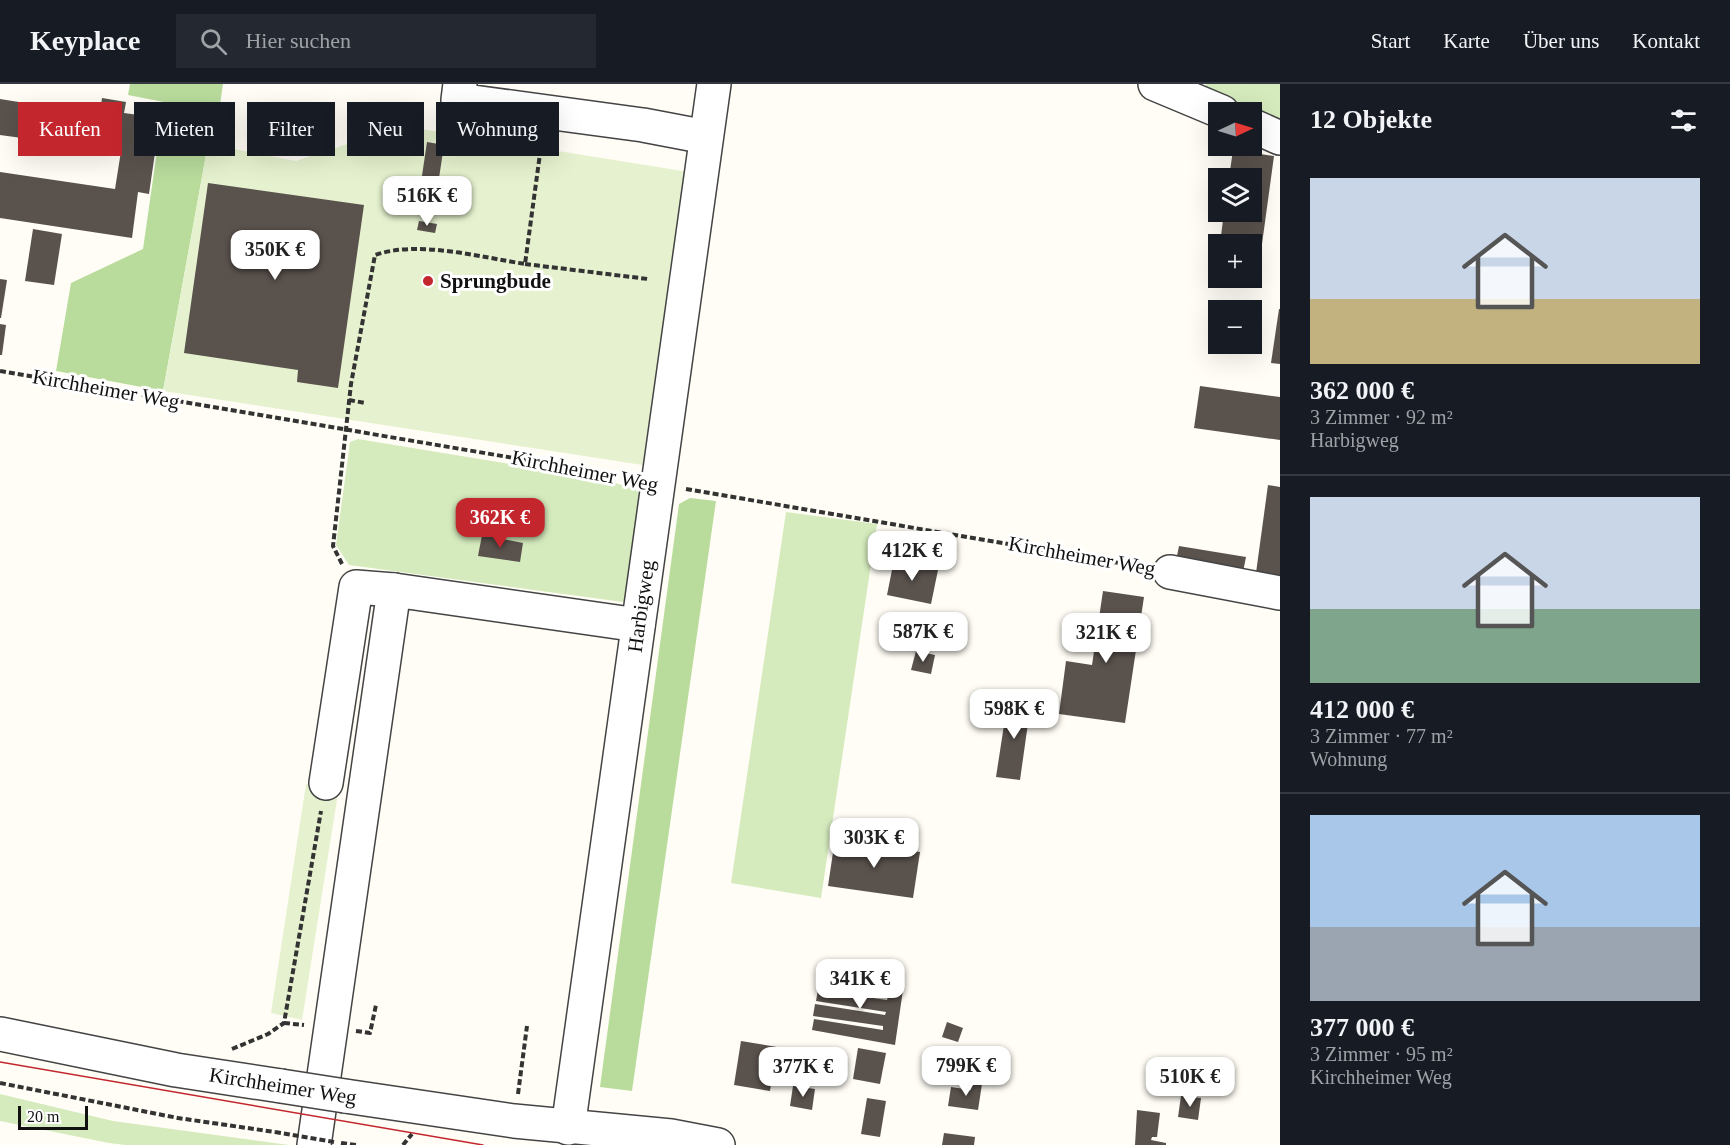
<!DOCTYPE html>
<html lang="de">
<meta charset="utf-8">
<style>
body{margin:0;font-family:Georgia,serif;background:#242831;color:#f1f3f6;height:100vh;display:flex;flex-direction:column;font-size:22px;white-space:nowrap}
*{box-sizing:border-box;margin:0}
p{font-size:20px;color:#9ea1a6}
.icon{flex:none;width:33px;height:33px;fill:none;stroke:currentColor;stroke-width:2;stroke-linecap:round;stroke-linejoin:round}
.map{position:relative;flex:1;overflow:hidden}
.sheet{display:flex;flex-direction:column;background:#171b24;width:450px}
.sheet>*{flex:none}
.hud{position:absolute;left:18px;top:18px;width:570px;height:54px;display:flex;gap:12px}
.needle{width:39px;rotate:86deg}
.controls{position:absolute;left:1208px;top:18px;display:grid;gap:12px}
.controls a{display:grid;place-items:center;width:54px;height:54px;border-radius:0px;background:#171b24;box-shadow:0 6px 24px #0002;font-size:30px}
.scale{position:absolute;left:18px;bottom:15px;width:70px;box-sizing:border-box;padding-left:6px;border:3px solid #111;border-top:0;font-size:16px;line-height:21px;white-space:nowrap;color:#111;-webkit-text-stroke:4px #fff;paint-order:stroke}
.price{position:absolute;translate:-50% -51px;padding:0 14px;border-radius:12px;background:#fff;color:#222;font-size:20px;line-height:39px;filter:drop-shadow(0 2px 3px #0008)}
.price::after{content:'';position:absolute;left:50%;top:36px;width:18px;height:14px;margin-left:-9px;background:inherit;clip-path:polygon(0 0,100% 0,50% 100%)}
.price.selected{background:#c4262e;color:#fff}
ul{padding:0;list-style:none}
li{display:grid;align-content:center;gap:12px;height:318px;padding:0 30px}
li+li{border-top:2px solid #363941}
li span{display:grid;place-items:center;height:186px;border-radius:0px;color:#555}
li>.icon{margin-inline-start:auto}
span .icon{width:108px;height:108px;fill:#fffc;stroke-width:1}
li b{font-size:26px}
h2{display:flex;justify-content:space-between;align-items:center;height:72px;padding:0 30px;font-size:26px}
.chip{padding:0 21px;border-radius:0px;background:#171b24;box-shadow:0 6px 24px #0002;font-size:21px;line-height:54px}
.chip.selected{background:#c4262e;color:#fff}
header{display:flex;align-items:center;gap:36px;box-sizing:border-box;height:84px;padding:0 30px;background:#171b24;border-bottom:2px solid #363941}
header strong{font-size:28px}
nav{display:flex;gap:33px;margin-inline-start:auto;font-size:21px}
.search{width:420px;height:54px;background:#242831;display:flex;align-items:center;gap:15px;box-sizing:border-box;padding:0 21px;border-radius:0px;color:#9ea1a6;font-size:22px}
main{display:flex;flex:1;min-height:0}
.map>svg:first-child{display:block}
</style>
<header>
<strong>Keyplace</strong>
<div class="search"><svg class="icon" aria-label="search" viewBox="0 0 24 24"><circle cx="10" cy="10" r="6"/><path d="M15 15l6 6"/></svg>Hier suchen</div>
<nav><a>Start</a><a>Karte</a><a>Über uns</a><a>Kontakt</a></nav>
</header>
<main>
<div class="map">
<svg width="1280" height="1061" viewBox="0 0 1280 1061">
<rect width="100%" height="100%" fill="#fffdf5"/>
<!-- green -->
<g fill="#d5ebbd">
<path d="M 1206,0 L 1280,0 L 1280,44 L 1251,28 L 1239,28 L 1204,15 Z"/>
<path d="M 358,355 L 602,395 L 635,405 L 645,416 L 633,502 L 623,518 L 349,481 L 336,461 L 350,358 Z"/>
<path d="M 786,428 L 877,440 L 821,814 L 731,799 Z"/>
<path d="M 0,1010 L 113,1037 L 289,1061 L 126,1061 L 109,1059 L 0,1037 Z"/>
</g>
<!-- forest -->
<g fill="#b9dc9c">
<path d="M 130,0 L 223,0 L 214,61 L 208,60 L 163,307 L 56,287 L 71,199 L 143,165 L 164,18 L 128,11 Z"/>
<path d="M 690,414 L 716,417 L 632,1007 L 600,1003 L 679,420 Z"/>
</g>
<!-- pitch -->
<g fill="#e6f2cf">
<path d="M 402,42 L 689,88 L 649,382 L 163,307 L 208,60 L 296,77 Z"/>
<path d="M 306,700 L 339,703 L 302,936 L 271,929 Z"/>
</g>
<!-- building -->
<g fill="#5a524d">
<path d="M 102,14 L 126,18 L 124,29 L 160,34 L 149,110 L 138,108 L 132,154 L 0,134 L 0,88 L 115,105 L 122,61 L 96,57 Z"/>
<path d="M 0,15 L 50,23 L 44,57 L 0,51 Z"/>
<path d="M 427,58 L 444,61 L 436,114 L 419,112 Z"/>
<path d="M 1233,66 L 1274,72 L 1259,182 L 1251,181 L 1251,160 L 1220,160 L 1224,128 L 1251,128 L 1251,94 L 1229,94 Z"/>
<path d="M 208,99 L 364,121 L 338,304 L 297,298 L 298,286 L 184,269 Z"/>
<path d="M 419,137 L 437,140 L 435,149 L 417,146 Z"/>
<path d="M 33,145 L 62,150 L 54,201 L 25,197 Z"/>
<path d="M 0,195 L 7,196 L 1,234 L 0,234 Z"/>
<path d="M 1279,225 L 1280,225 L 1280,280 L 1271,279 Z"/>
<path d="M 0,240 L 6,241 L 2,271 L 0,271 Z"/>
<path d="M 1200,302 L 1280,313 L 1280,356 L 1194,344 Z"/>
<path d="M 1268,401 L 1280,403 L 1280,492 L 1256,489 Z"/>
<path d="M 482,451 L 523,459 L 520,478 L 478,472 Z"/>
<path d="M 1179,462 L 1246,473 L 1242,493 L 1175,482 Z"/>
<path d="M 894,476 L 938,486 L 931,520 L 887,511 Z"/>
<path d="M 1103,507 L 1144,513 L 1125,639 L 1059,630 L 1066,577 L 1092,581 Z"/>
<path d="M 916,567 L 935,571 L 931,590 L 911,586 Z"/>
<path d="M 1008,615 L 1031,618 L 1020,696 L 996,693 Z"/>
<path d="M 835,755 L 920,768 L 913,814 L 828,802 Z"/>
<path d="M 820,891 L 889,901 L 890,897 L 904,899 L 895,961 L 812,946 L 814,935 L 883,946 L 883,942 L 813,932 L 815,920 L 885,931 L 886,928 L 816,917 L 818,906 L 887,916 L 888,912 L 819,901 Z"/>
<path d="M 947,938 L 963,944 L 958,958 L 942,953 Z"/>
<path d="M 741,957 L 777,963 L 770,1007 L 734,1001 Z"/>
<path d="M 858,964 L 886,969 L 880,1000 L 853,995 Z"/>
<path d="M 972,998 L 982,1000 L 978,1026 L 948,1022 L 951,1003 L 971,1006 Z"/>
<path d="M 793,1002 L 815,1005 L 812,1026 L 790,1022 Z"/>
<path d="M 1181,1012 L 1201,1014 L 1198,1036 L 1178,1033 Z"/>
<path d="M 867,1014 L 886,1017 L 880,1053 L 861,1050 Z"/>
<path d="M 1137,1026 L 1160,1029 L 1157,1053 L 1152,1053 L 1151,1056 L 1166,1059 L 1166,1061 L 1135,1061 Z"/>
<path d="M 944,1049 L 975,1053 L 974,1061 L 942,1061 Z"/>
</g>
<g fill="none" stroke-linecap="round" stroke-linejoin="round">
<!-- minor casing -->
<g stroke="#444" stroke-width="36">
<g id="minor">
<path d="M 460,0 L 458,16 L 643,41 L 706,53"/>
<path d="M 1155,0 L 1222,28"/>
<path d="M 1251,41 L 1280,54"/>
<path d="M 1170,488 L 1280,509"/>
<path d="M 326,699 L 356,503 L 394,506"/>
<path d="M 0,950 L 176,986 L 281,1002"/>
<path d="M 345,1012 L 514,1037 L 671,1052 L 718,1061"/>
<path d="M 568,1044 L 714,0"/>
<path d="M 314,1061 L 394,506 L 638,541"/>
</g>
</g>
<!-- path -->
<g stroke="#333" stroke-width="4" stroke-dasharray="6 3" stroke-linecap="butt">
<path d="M 525,180 L 648,195"/>
<path d="M 0,287 L 632,394"/>
<path d="M 349,316 L 365,319"/>
<path d="M 686,405 L 1143,483"/>
<path d="M 342,480 L 333,462 L 351,300 L 375,171 C 418,156 480,173 525,180 L 542,55"/>
<path d="M 284,939 L 304,941"/>
<path d="M 356,947 L 370,949 L 376,921"/>
<path d="M 232,965 L 268,950 L 284,939 L 321,727"/>
<path d="M 0,999 L 178,1034 L 275,1048"/>
<path d="M 518,1010 L 527,942"/>
<path d="M 341,1059 L 356,1061"/>
<path d="M 403,1061 L 412,1050"/>
</g>
<!-- minor -->
<use href="#minor" stroke="#fff" stroke-width="33"/>
<!-- tram -->
<path stroke="#c4262e" stroke-width="1.5" d="M 0,978 L 483,1061"/>
<!-- minor-bridge casing -->
<g stroke="#444" stroke-width="36" stroke-linecap="butt">
<path id="minor-bridge" d="M 281,1002 L 345,1012"/>
</g>
<!-- path-bridge -->
<path stroke="#333" stroke-width="4" stroke-dasharray="6 3" stroke-linecap="butt" d="M 275,1048 L 334,1058"/>
<!-- minor-bridge -->
<use href="#minor-bridge" stroke="#fff" stroke-width="33"/>
</g>
<!-- markers -->
<circle fill="#c4262e" stroke="#fff" stroke-width="2" cx="428" cy="197" r="6"/>
<g text-anchor="middle" stroke-width="6" stroke-linejoin="round" paint-order="stroke">
<!-- poi labels -->
<g font-size="21" font-weight="bold" fill="#111" stroke="#fff" text-anchor="start">
<text x="440" y="204">Sprungbude</text>
</g>
<!-- street labels -->
<g font-size="21" fill="#111" stroke="#fff">
<text transform="translate(106 305) rotate(10)" y="7">Kirchheimer Weg</text>
<text transform="translate(585 387) rotate(11)" y="7">Kirchheimer Weg</text>
<text transform="translate(1082 472) rotate(10)" y="7">Kirchheimer Weg</text>
<text transform="translate(641 522) rotate(-82)" y="7">Harbigweg</text>
<text transform="translate(283 1002) rotate(9)" y="7">Kirchheimer Weg</text>
</g>
</g>
</svg>
<div class="controls">
<a><svg class="needle" viewBox="-14 -14 28 28"><path d="M0-13l5 13h-10z" fill="#e53935"/><path d="M0 13l5-13h-10z" fill="#9ea1a6"/></svg></a>
<a><svg class="icon" aria-label="layers" viewBox="0 0 24 24"><path d="M12 4l9 5-9 5-9-5zM3 14l9 5 9-5"/></svg></a>
<a>+</a>
<a>−</a>
</div>
<div class="scale">20 m</div>
<b class="price" style="left:427px;top:143px">516K €</b>
<b class="price" style="left:275px;top:197px">350K €</b>
<b class="price selected" style="left:500px;top:465px">362K €</b>
<b class="price" style="left:912px;top:498px">412K €</b>
<b class="price" style="left:923px;top:579px">587K €</b>
<b class="price" style="left:1106px;top:580px">321K €</b>
<b class="price" style="left:1014px;top:656px">598K €</b>
<b class="price" style="left:874px;top:785px">303K €</b>
<b class="price" style="left:860px;top:926px">341K €</b>
<b class="price" style="left:966px;top:1013px">799K €</b>
<b class="price" style="left:803px;top:1014px">377K €</b>
<b class="price" style="left:1190px;top:1024px">510K €</b>
<div class="hud">
<a class="chip selected">Kaufen</a>
<a class="chip">Mieten</a>
<a class="chip">Filter</a>
<a class="chip">Neu</a>
<a class="chip">Wohnung</a>
</div>
</div>
<section class="sheet">
<h2>12 Objekte<svg class="icon" aria-label="filters" viewBox="0 0 24 24"><path d="M4 7h16M4 17h16"/><circle cx="9" cy="7" r="2"/><circle cx="15" cy="17" r="2"/></svg></h2>
<ul>
<li><span style="background:linear-gradient(#c9d6e8 65%,#c2b280 0)"><svg class="icon" aria-label="home" viewBox="0 0 24 24"><path d="M3 11l9-7 9 7M6 9v11h12V9"/></svg></span><div><b>362 000 €</b><p>3 Zimmer · 92 m²</p><p>Harbigweg</p></div></li>
<li><span style="background:linear-gradient(#c9d6e8 60%,#7fa58c 0)"><svg class="icon" aria-label="home" viewBox="0 0 24 24"><path d="M3 11l9-7 9 7M6 9v11h12V9"/></svg></span><div><b>412 000 €</b><p>3 Zimmer · 77 m²</p><p>Wohnung</p></div></li>
<li><span style="background:linear-gradient(#a9c7e8 60%,#9aa5b1 0)"><svg class="icon" aria-label="home" viewBox="0 0 24 24"><path d="M3 11l9-7 9 7M6 9v11h12V9"/></svg></span><div><b>377 000 €</b><p>3 Zimmer · 95 m²</p><p>Kirchheimer Weg</p></div></li>
</ul>
</section>
</main>
